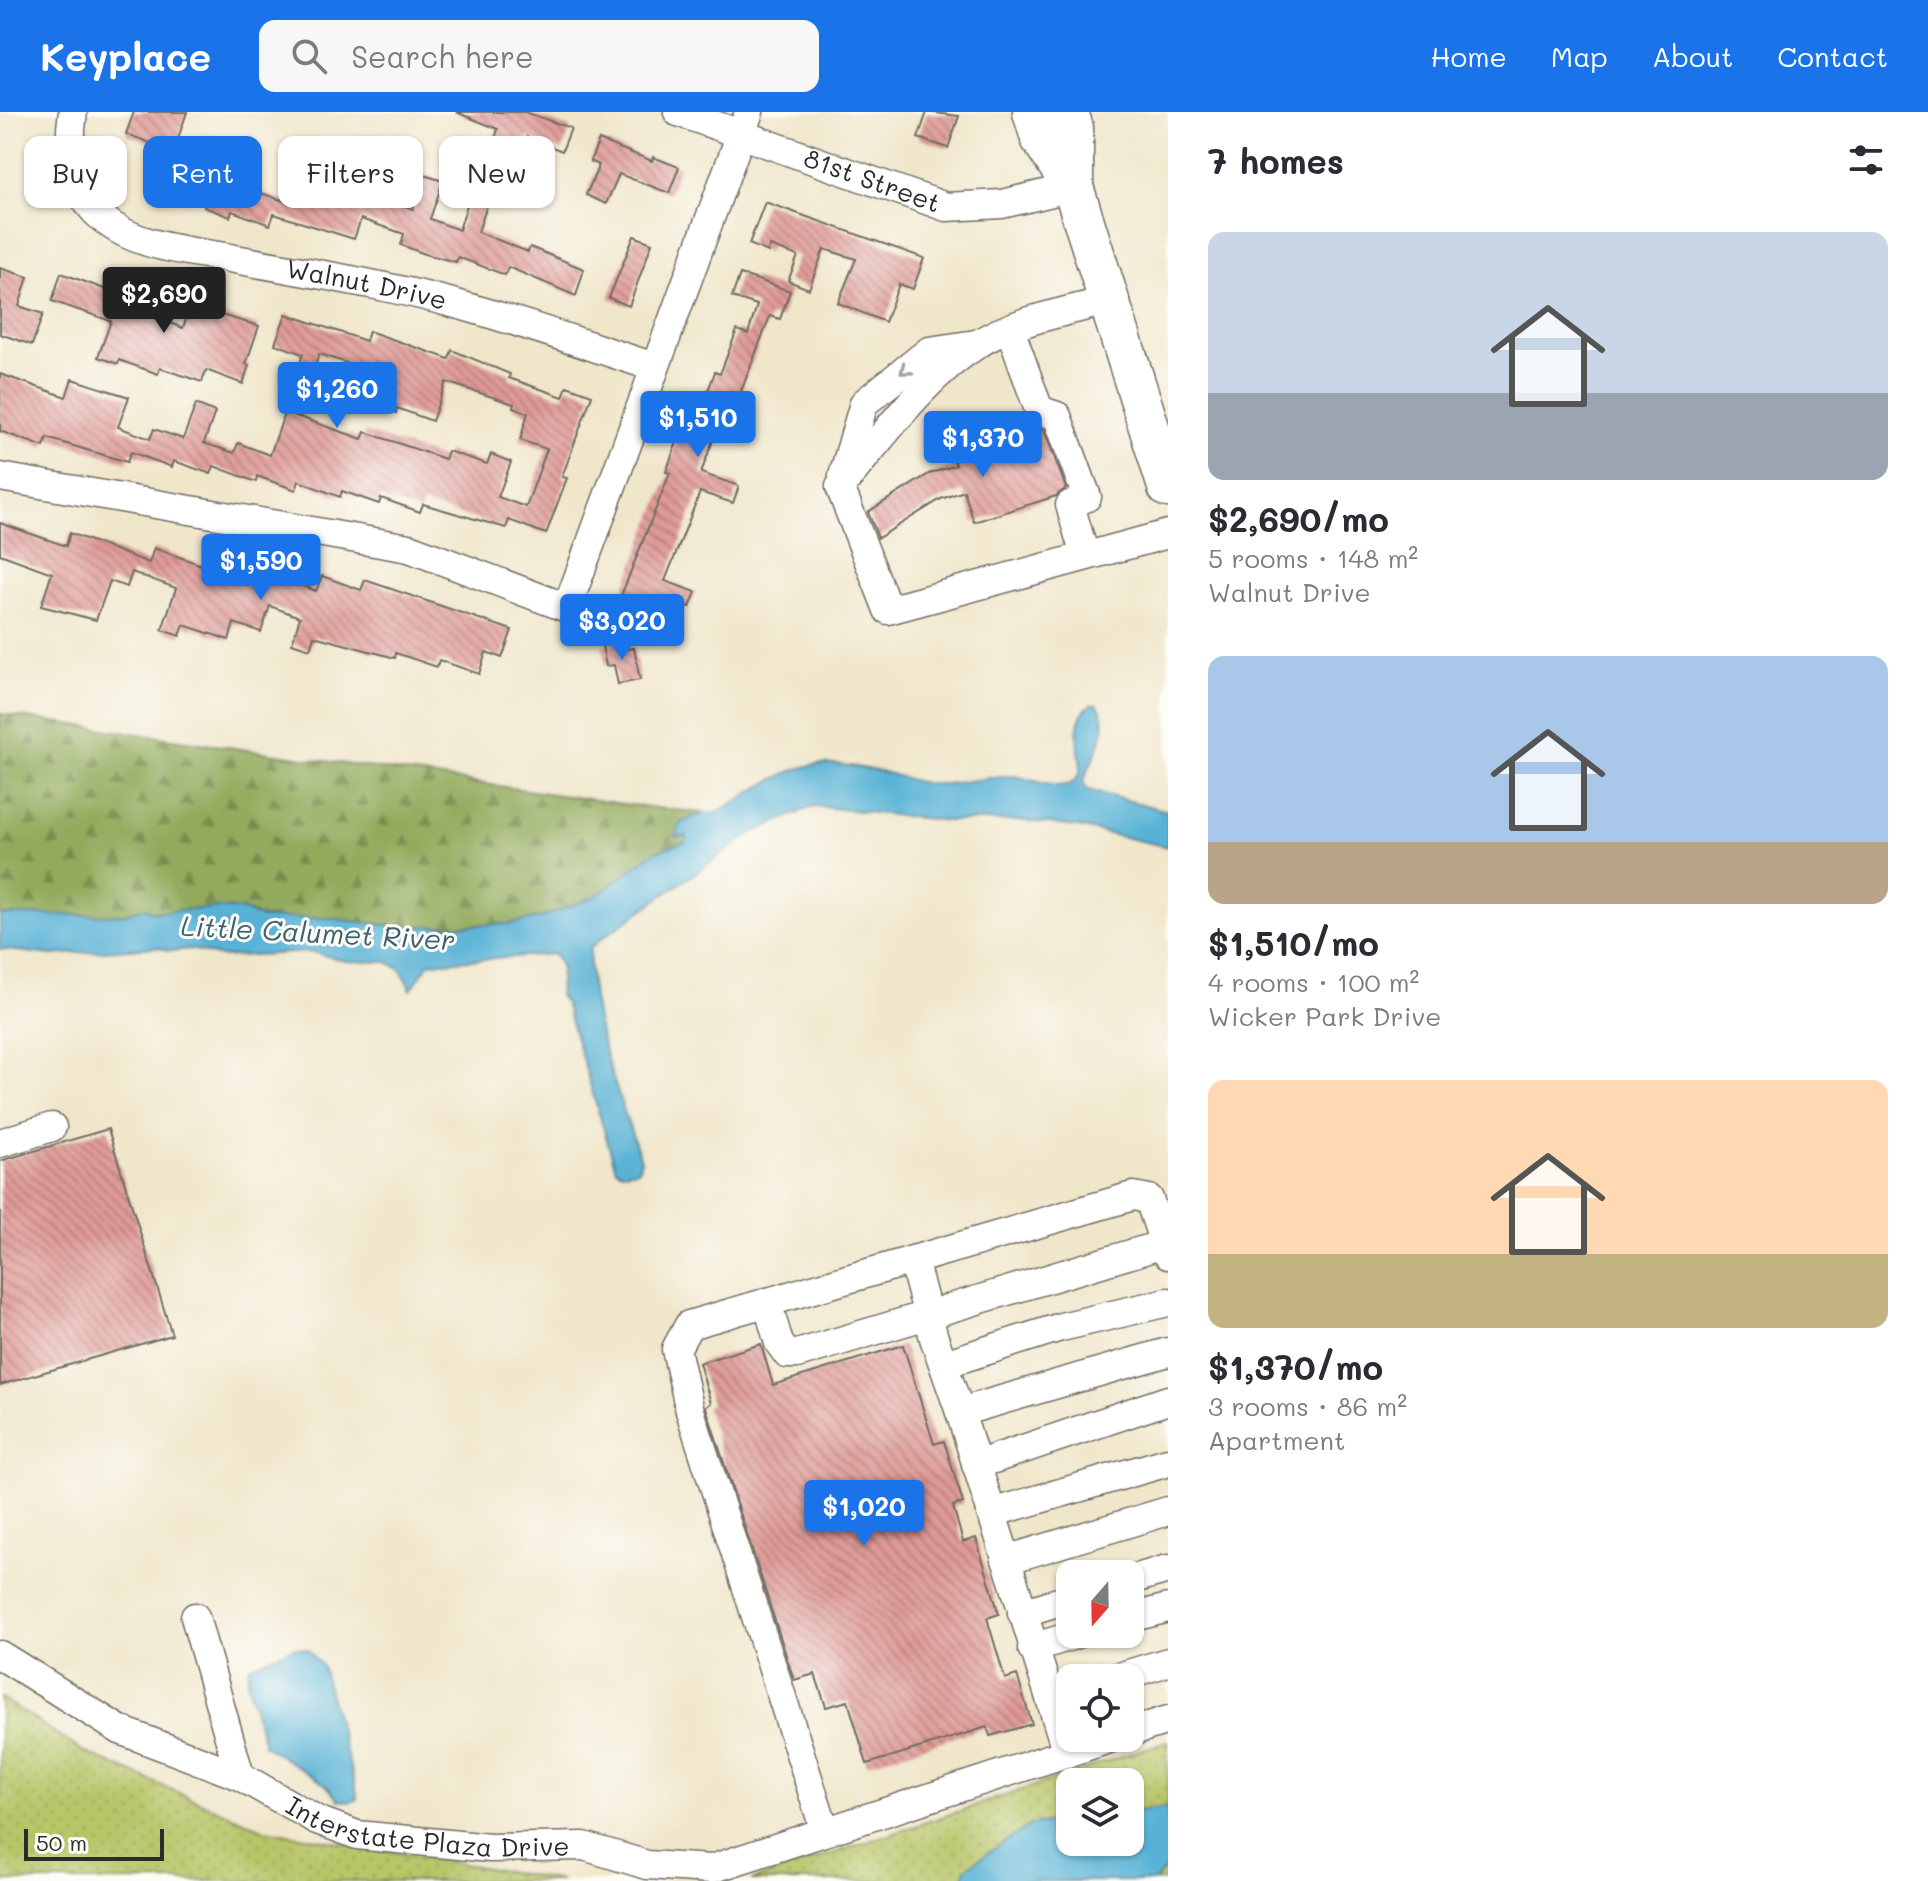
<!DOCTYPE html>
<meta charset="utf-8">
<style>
body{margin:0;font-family:Mali,sans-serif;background:#f7f7f7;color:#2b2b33;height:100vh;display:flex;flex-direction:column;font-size:30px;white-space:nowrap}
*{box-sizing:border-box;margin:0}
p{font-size:26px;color:#7c7c81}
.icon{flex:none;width:44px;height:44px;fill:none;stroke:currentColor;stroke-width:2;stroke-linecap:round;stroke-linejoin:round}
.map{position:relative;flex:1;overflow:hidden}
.side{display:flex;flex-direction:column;background:#fff;width:760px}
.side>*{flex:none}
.banner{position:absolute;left:24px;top:24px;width:760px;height:72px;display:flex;gap:16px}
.needle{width:52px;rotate:200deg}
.buttons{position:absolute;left:1056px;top:1448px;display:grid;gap:16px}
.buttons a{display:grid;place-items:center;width:88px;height:88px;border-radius:16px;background:#fff;box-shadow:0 2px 6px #0004;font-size:40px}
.scale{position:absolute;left:24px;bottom:20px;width:140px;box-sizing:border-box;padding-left:8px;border:4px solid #2b2b2b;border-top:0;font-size:22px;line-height:28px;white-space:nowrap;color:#2b2b2b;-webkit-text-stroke:6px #fdfcf7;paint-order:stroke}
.price{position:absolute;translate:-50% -68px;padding:0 18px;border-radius:8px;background:#1a73e8;color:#fff;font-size:26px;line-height:52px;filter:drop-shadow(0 2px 4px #0008)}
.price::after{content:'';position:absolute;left:50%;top:48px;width:24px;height:18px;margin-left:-12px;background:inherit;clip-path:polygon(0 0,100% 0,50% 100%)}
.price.current{background:#222;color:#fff}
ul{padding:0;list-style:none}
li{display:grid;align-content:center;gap:16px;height:424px;padding:0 40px}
li span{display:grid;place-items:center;height:248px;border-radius:16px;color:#555}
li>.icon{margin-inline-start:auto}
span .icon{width:144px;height:144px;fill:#fffc;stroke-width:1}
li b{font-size:34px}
h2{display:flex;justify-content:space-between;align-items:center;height:96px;padding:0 40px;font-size:34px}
.tag{padding:0 28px;border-radius:16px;background:#fff;box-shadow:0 2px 6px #0004;font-size:28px;line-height:72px}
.tag.current{background:#1a73e8;color:#fff}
header{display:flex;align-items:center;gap:48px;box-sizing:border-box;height:112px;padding:0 40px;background:#1a73e8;color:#fff}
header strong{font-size:38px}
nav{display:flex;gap:44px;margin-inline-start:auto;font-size:28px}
.search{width:560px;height:72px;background:#f7f7f7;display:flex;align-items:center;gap:20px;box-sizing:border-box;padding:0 28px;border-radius:16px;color:#7c7c81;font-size:30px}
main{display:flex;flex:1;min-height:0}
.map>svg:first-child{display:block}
</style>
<header>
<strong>Keyplace</strong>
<div class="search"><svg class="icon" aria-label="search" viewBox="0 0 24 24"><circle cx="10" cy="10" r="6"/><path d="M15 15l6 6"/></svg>Search here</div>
<nav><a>Home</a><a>Map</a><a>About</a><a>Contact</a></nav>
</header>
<main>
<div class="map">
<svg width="1168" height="1769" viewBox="0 0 1168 1769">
<defs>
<pattern id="grass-dots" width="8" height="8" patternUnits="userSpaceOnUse" patternTransform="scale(2)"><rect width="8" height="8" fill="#b8c567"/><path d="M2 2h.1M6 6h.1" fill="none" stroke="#9ea95a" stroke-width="1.8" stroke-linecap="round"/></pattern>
<pattern id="forest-firs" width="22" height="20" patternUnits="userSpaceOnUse" patternTransform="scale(2)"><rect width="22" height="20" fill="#92aa5c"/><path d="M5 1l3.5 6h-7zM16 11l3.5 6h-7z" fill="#778b4c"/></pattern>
<pattern id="building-back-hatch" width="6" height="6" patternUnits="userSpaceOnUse" patternTransform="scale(2)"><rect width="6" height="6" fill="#df9a96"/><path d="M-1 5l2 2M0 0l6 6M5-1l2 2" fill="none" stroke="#b57e7b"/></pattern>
</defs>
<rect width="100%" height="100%" fill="#fdfcf7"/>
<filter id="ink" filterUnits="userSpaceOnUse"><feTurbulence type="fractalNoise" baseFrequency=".0125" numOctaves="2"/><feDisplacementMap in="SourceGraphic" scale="16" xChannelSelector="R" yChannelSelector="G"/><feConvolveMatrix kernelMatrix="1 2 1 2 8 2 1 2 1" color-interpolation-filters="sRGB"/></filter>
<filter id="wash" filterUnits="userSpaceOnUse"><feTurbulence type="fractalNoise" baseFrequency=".006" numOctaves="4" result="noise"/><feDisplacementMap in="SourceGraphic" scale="32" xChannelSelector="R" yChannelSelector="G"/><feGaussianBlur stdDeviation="1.8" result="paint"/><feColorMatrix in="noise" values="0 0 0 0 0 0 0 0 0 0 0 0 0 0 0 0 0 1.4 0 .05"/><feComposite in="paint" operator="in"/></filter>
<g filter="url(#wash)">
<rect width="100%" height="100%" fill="#f0e6ca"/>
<!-- grass -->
<g fill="url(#grass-dots)" stroke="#727849" stroke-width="2" fill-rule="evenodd">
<path d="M 0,1585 L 84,1640 L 265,1718 L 562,1769 L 0,1769 Z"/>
<path d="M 1168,1629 L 1168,1769 L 751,1769 ZM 1070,1670 L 1130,1670 L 1130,1730 L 1070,1730 Z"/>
</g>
<!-- forest -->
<path fill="url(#forest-firs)" stroke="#5e6a44" stroke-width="2" d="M 0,602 L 630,693 L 704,701 L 694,705 L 676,723 L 688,724 L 685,730 L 656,739 L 596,784 L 541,806 L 508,812 L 402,815 L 327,806 L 262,806 L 242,798 L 218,796 L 154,800 L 143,796 L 125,802 L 103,803 L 0,803 Z"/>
<!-- water -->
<g fill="#58b2d6" stroke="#426e80" stroke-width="2">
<path d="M 1091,592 L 1097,592 C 1116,615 1089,649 1083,672 L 1088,678 L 1168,699 L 1168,735 L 1078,715 L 1027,709 L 947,709 L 814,694 L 752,721 L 598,829 L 590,837 C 587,905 619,984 641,1048 L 638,1058 L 622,1060 L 616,1057 L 565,891 L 559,884 L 561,856 L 554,842 L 429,851 L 411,878 L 400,856 L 387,850 L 345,849 L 312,840 L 220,845 L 192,837 L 172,839 L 156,835 L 52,843 L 0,837 L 0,803 L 103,803 L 125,802 L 143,796 L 154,800 L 218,796 L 242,798 L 262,806 L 327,806 L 402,815 L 508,812 L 541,806 L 596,784 L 656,739 L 685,730 L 687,724 L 675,724 L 680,711 L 704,701 L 714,702 C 744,686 778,660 812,653 C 830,649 855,655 873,658 C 893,661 911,670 932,672 C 955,674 985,664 1011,664 C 1028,664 1054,679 1070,672 C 1097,659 1059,617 1091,592 Z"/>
<path d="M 295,1535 L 307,1537 L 322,1554 L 357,1680 L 357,1687 L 351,1690 L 339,1688 L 326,1673 L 264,1633 L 247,1569 L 249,1554 Z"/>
<path d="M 1168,1695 L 1168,1754 L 1155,1769 L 962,1769 L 966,1756 L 1030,1713 L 1070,1708 L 1070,1730 L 1130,1730 L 1130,1700 Z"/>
</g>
<g id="blocks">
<!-- building -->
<g fill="url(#building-back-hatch)">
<path d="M 134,0 L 187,0 L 174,38 L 189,43 L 180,69 L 153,59 L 162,35 L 126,22 Z"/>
<path d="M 456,0 L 525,0 L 571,16 L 562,39 L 527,25 L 512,69 L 497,64 L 478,120 L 528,140 L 530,135 L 584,157 L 576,184 L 508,155 L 505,163 L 458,145 L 456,150 L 425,142 L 401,133 L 404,122 L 361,107 L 354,127 L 274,102 L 270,113 L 232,99 L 230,105 L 204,95 L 213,70 L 251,83 L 253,78 L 292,92 L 296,81 L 337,95 L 346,73 L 413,97 L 424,63 L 443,69 L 430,107 L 459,118 L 477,62 L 454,54 L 460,35 L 489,45 L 498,17 Z"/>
<path d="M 927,0 L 959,4 L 948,36 L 918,26 Z"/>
<path d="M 599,28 L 652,49 L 653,45 L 679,55 L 669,81 L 619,62 L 606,92 L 586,83 L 599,53 L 590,49 Z"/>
<path d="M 300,41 L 314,46 L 307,67 L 293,62 Z"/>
<path d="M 350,42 L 368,48 L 361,67 L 343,61 Z"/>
<path d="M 765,90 L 924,146 L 913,177 L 899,172 L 885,210 L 838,191 L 856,147 L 824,137 L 809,177 L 788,169 L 798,144 L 770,134 L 768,140 L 749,132 Z"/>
<path d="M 634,124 L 652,131 L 629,194 L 609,186 Z"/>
<path d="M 0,156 L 28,165 L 19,194 L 43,202 L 32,233 L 0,222 Z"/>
<path d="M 61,161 L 129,186 L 125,195 L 183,216 L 190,194 L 259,214 L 246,252 L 249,253 L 243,272 L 206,258 L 202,270 L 160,256 L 158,262 L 119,248 L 118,252 L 98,245 L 111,209 L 52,189 Z"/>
<path d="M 740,162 L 790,179 L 780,207 L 770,204 L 735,295 L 726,292 L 701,361 L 739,374 L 733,391 L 700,380 L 665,469 L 696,480 L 690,495 L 666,486 L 661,503 L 619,489 L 670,361 L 666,360 L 690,295 L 700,299 L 715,260 L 720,262 L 737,218 L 748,222 L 757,193 L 732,185 Z"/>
<path d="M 286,202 L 366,229 L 369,219 L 449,247 L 452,238 L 510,262 L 509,266 L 563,285 L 567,274 L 592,283 L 562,365 L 567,366 L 546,422 L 509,408 L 506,416 L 423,392 L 420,400 L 381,386 L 379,392 L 342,379 L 340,385 L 299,369 L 296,378 L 257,364 L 256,370 L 214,354 L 211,362 L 174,349 L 172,355 L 131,340 L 127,350 L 47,326 L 44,335 L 0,319 L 0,262 L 66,285 L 72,267 L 129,285 L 118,315 L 150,327 L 154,317 L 183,327 L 196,292 L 215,300 L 204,331 L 234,341 L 238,331 L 270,343 L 285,300 L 362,327 L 365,320 L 445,347 L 448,339 L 487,352 L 491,342 L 511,350 L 498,385 L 526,395 L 547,337 L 520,328 L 528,301 L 513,296 L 514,292 L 446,270 L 432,309 L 397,296 L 396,301 L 336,282 L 347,251 L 319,242 L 307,276 L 293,271 L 303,242 L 275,232 Z"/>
<path d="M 1029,311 L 1044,318 L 1066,376 L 1056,384 L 974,410 L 964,379 L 941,387 L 878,426 L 868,400 L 929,362 L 956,353 L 950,336 Z"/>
<path d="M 0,411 L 66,434 L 70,421 L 149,451 L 154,436 L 233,464 L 238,450 L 316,479 L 322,464 L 361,478 L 365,468 L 512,518 L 502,546 L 486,540 L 479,562 L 439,548 L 437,555 L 396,541 L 395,546 L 314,524 L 310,537 L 292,531 L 300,505 L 270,494 L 261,520 L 234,511 L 229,528 L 184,513 L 180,524 L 162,518 L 176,476 L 132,460 L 127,475 L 110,469 L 96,508 L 41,494 L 52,461 L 0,442 Z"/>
<path d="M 621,530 L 622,538 L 634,536 L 640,568 L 618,572 L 614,553 L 606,554 L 602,534 Z"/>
<path d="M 108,1017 L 172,1223 L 0,1273 L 0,1049 Z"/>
<path d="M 761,1232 L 773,1273 L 903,1233 L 934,1332 L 944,1329 L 963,1391 L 953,1394 L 963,1430 L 976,1426 L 999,1502 L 987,1506 L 1005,1567 L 1017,1563 L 1032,1612 L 990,1624 L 987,1615 L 867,1652 L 848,1589 L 826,1595 L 815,1562 L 794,1568 L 706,1295 L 711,1291 L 699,1251 Z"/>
</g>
</g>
</g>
<g filter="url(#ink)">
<use href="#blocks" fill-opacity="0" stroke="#706c63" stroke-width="2"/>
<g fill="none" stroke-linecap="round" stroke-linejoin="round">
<!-- minor casing -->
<g stroke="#706c63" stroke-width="31">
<g id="minor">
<path id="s1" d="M 73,0 C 67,38 70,79 102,106 C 136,136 193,139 235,147 C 309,161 384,172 456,192 C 523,210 589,234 654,255"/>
<path id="s2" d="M 678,0 L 946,95 L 1002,92 L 1073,75"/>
<path d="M 1110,188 C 1067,200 1014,208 976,233 C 921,268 882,327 840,375 L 888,498 L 1168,422"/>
<path d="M 1010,217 L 1039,298 L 1057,304 L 1087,385 L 1070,393 L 1085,444"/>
<path d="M 843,364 L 864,291 L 929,239 L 976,232"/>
<path d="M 0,365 L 409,436 L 567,496 L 749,0"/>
<path d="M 0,1031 L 52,1015"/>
<path d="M 1168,1143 L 1149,1087 L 1133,1084 L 913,1148 L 934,1226 L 960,1300 L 1168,1240"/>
<path d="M 767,1190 L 779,1231 L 787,1242 L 797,1242 L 1164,1132"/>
<path d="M 944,1252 L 1061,1215 L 1168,1190"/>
<path d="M 960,1300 L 1050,1586 L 1070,1580"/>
<path d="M 976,1353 L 1168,1288"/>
<path d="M 991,1401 L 1168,1350"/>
<path d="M 1006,1448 L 1168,1399"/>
<path d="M 1130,1468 L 1168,1457"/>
<path d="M 1022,1501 L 1070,1486"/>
<path d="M 195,1505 L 240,1664"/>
<path d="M 1130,1506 L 1168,1496"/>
<path d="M 1032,1536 L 1078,1522"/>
<path id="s3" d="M 0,1543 L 120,1618 L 240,1664 L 317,1708 L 357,1723 L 490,1736 L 584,1734 L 647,1753 L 711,1757 L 1112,1626"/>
<path d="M 1115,1566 L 1168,1550"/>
<path d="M 1050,1586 L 1067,1641"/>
<path d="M 1130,1620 L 1168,1608"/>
<path d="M 825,1719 L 690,1299 L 676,1237 L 689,1213 L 913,1148"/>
</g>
</g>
<!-- highway casing -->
<g stroke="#706c63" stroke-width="43">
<g id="highway">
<path d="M 1033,0 L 1041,26 L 1073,75 L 1168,375"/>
<path d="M 1068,0 L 1073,16 L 1073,75"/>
</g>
</g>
<!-- minor -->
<use href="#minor" stroke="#fff" stroke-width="28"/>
<!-- highway -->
<use href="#highway" stroke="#fff" stroke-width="40"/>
</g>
<!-- one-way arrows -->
<defs><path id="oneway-chevron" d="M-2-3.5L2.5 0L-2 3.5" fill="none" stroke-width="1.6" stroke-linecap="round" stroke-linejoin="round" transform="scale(2)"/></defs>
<use stroke="#a0a0a0" href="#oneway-chevron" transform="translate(905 258) rotate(141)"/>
</g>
<g text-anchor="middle" stroke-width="6" stroke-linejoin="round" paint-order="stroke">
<!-- street labels -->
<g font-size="26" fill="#2b2b2b" stroke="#fdfcf7">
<text dy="9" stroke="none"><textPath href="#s2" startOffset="206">81st Street</textPath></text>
<text dy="9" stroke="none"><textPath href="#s1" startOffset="390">Walnut Drive</textPath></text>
<text dy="9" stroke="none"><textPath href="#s3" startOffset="470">Interstate Plaza Drive</textPath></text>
</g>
<!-- water labels -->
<g font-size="28" font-style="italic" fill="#3d616f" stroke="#fdfcf7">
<text transform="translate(318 821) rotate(3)" y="10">Little Calumet River</text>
</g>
</g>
</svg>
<div class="buttons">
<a><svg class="needle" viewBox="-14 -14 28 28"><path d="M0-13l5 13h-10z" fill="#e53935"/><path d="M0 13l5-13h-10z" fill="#7c7c81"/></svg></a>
<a><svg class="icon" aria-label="locate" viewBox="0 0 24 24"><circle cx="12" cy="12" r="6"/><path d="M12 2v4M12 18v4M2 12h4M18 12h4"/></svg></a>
<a><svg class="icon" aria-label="layers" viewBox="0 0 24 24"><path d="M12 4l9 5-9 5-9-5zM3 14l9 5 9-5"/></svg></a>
</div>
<div class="scale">50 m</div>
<b class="price current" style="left:164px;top:223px">$2,690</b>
<b class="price" style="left:337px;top:318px">$1,260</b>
<b class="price" style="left:698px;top:347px">$1,510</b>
<b class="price" style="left:983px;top:367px">$1,370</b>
<b class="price" style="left:261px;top:490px">$1,590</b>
<b class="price" style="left:622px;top:550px">$3,020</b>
<b class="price" style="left:864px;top:1436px">$1,020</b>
<div class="banner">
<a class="tag">Buy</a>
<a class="tag current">Rent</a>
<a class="tag">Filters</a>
<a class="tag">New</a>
</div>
</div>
<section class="side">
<h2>7 homes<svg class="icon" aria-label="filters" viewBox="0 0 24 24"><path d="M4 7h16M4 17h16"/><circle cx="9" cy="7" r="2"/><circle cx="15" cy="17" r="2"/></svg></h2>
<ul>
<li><span style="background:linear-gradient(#c9d6e8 65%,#9aa5b1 0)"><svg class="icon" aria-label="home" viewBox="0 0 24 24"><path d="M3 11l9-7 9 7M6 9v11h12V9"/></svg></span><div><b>$2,690/mo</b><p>5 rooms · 148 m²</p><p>Walnut Drive</p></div></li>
<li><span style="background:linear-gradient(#a9c7e8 75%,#b9a48a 0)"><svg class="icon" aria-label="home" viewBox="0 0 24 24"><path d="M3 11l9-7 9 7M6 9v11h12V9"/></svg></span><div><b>$1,510/mo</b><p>4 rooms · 100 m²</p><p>Wicker Park Drive</p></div></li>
<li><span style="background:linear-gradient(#ffd9b3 70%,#c2b280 0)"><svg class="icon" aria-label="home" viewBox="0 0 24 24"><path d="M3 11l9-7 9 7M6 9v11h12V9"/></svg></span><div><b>$1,370/mo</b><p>3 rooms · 86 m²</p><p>Apartment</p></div></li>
</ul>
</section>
</main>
